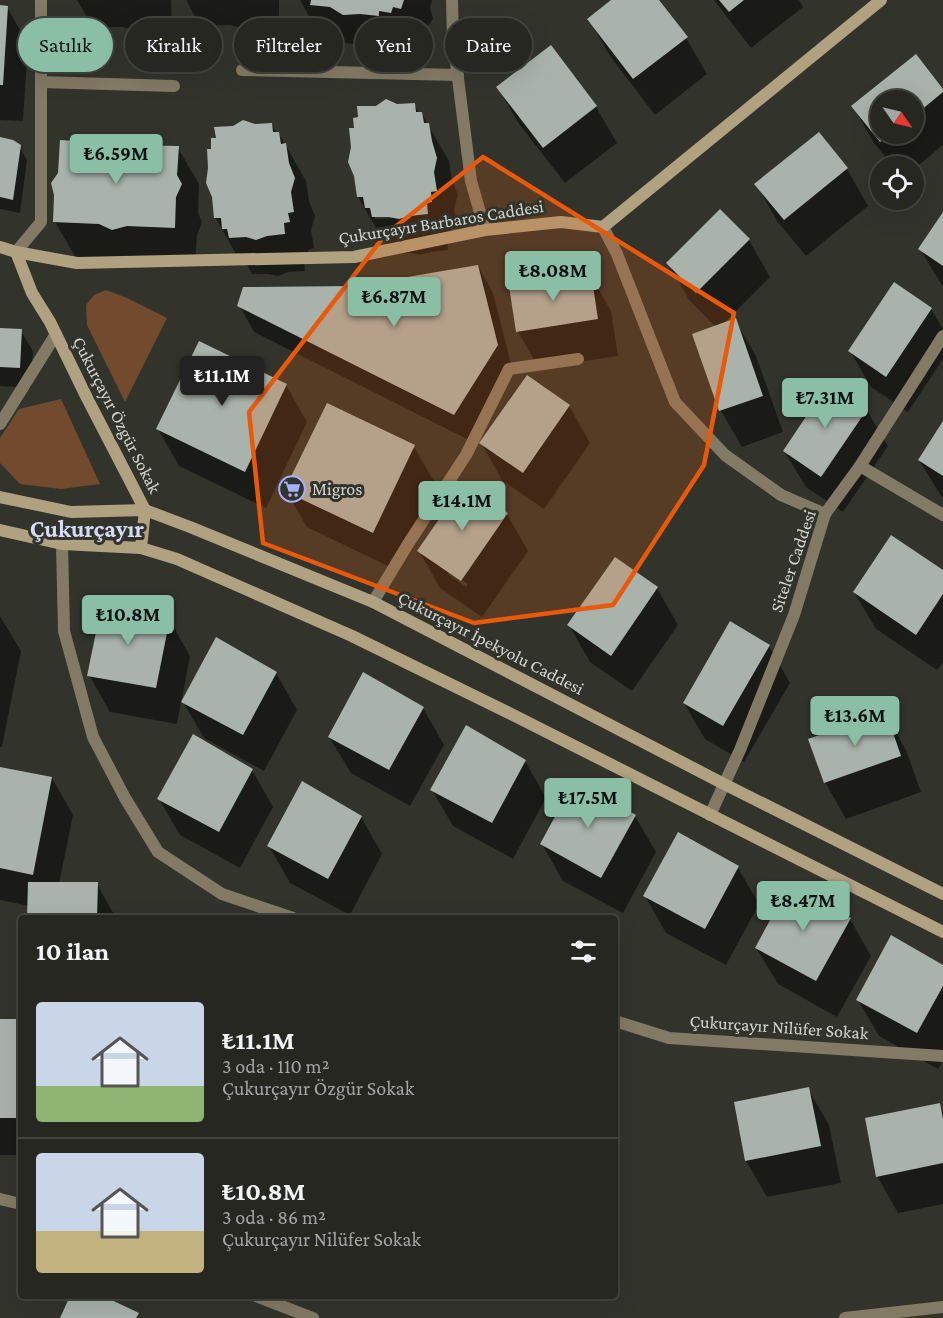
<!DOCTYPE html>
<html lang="tr">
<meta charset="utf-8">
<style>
body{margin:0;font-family:"Crimson Pro",serif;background:#32332e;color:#f1f3f6;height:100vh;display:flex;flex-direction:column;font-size:22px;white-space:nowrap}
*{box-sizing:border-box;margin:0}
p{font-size:20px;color:#a4a5a5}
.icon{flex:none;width:33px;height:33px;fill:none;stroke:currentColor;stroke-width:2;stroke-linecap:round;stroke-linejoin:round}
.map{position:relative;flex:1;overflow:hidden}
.drawer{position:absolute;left:18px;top:915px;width:600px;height:384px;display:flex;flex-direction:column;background:#262721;border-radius:6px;box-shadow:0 6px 24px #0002,0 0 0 2px #42443f}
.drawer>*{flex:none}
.top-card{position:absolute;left:18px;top:18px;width:600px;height:54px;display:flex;gap:12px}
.needle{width:39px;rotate:124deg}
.tools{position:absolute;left:870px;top:90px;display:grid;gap:12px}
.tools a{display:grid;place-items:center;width:54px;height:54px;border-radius:50%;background:#262721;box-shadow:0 6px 24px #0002,0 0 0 2px #42443f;font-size:30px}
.price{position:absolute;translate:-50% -51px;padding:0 14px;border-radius:6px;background:#8abfa5;color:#111;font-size:20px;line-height:39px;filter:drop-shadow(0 2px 3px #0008)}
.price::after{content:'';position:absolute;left:50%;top:36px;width:18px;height:14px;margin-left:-9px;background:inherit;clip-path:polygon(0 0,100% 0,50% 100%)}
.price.current{background:#222;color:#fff}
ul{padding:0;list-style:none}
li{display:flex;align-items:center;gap:18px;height:150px;padding:0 18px}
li+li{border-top:2px solid #42443f}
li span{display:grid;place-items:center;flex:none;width:168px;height:120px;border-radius:6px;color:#555}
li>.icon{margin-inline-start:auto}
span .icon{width:72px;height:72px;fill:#fffc;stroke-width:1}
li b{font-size:26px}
h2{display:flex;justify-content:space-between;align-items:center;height:72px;padding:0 18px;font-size:26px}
.pill{padding:0 21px;border-radius:27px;background:#262721;box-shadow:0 6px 24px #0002,0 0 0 2px #42443f;font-size:21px;line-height:54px}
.pill.current{background:#8abfa5;color:#111}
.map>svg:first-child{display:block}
</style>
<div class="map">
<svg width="943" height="1318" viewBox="0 0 943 1318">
<rect width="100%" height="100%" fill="#32342c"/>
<!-- green -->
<g fill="#724a2e">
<path d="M 106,290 L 127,298 L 167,318 L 125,402 L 87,325 L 86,305 L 94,295 Z"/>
<path d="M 61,399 L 100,484 L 61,489 L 20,484 L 0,463 L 0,438 L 19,409 Z"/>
</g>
<!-- shadow -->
<g fill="#0007" fill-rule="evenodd">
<path d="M 77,0 L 171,0 L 172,25 L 144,26 L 136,31 L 123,27 L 93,27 Z"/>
<path d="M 186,0 L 279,0 L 279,24 L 252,24 L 244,29 L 230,25 L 200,26 Z"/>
<path d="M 300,0 L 432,0 L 430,8 L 433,19 L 426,29 L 422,44 L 414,43 L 412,49 L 400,47 L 399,52 L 381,50 L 365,51 L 353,44 L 333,41 L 329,34 L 324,34 L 321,27 L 314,26 Z"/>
<path d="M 614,0 L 657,0 L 686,38 L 707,74 L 655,115 L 610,56 L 589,19 Z"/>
<path d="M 714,0 L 799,0 L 803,7 L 751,48 Z"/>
<path d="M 0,7 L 7,7 L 28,44 L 23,121 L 0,120 Z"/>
<path d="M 915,56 L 943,91 L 943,145 L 914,169 L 914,166 L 893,166 L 874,143 L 853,106 ZM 880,100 L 914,100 L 914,134 L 880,134 Z"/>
<path d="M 498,88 L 596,107 L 617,143 L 565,183 L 519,124 Z"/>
<path d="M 414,104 L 419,113 L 421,113 L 449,161 L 452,180 L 458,195 L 454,209 L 457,228 L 451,229 L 452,238 L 447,239 L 448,250 L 431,252 L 420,255 L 411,253 L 394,253 L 381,233 L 379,233 L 358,197 L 397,105 ZM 396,215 L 396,218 L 375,219 L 375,216 Z"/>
<path d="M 272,125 L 277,134 L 279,134 L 306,181 L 309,201 L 315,216 L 311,230 L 314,248 L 308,250 L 310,259 L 304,260 L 305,271 L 288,272 L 278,276 L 268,274 L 252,274 L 247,265 L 236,254 L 215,217 L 213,150 L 254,126 Z"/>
<path d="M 819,134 L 847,169 L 868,206 L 806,256 L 777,221 L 756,184 Z"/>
<path d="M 0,139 L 19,146 L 27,160 L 20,213 L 0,209 Z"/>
<path d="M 132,146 L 178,148 L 199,184 L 198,213 L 202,222 L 197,235 L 195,264 L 76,258 L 55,222 L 60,174 Z"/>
<path d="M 720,211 L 749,240 L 770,277 L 723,324 L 735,320 L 756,356 L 783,432 L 742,447 L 721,411 L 694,335 L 716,327 L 689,300 L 668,263 Z"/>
<path d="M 943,215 L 943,287 L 920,249 Z"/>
<path d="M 478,266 L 493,293 L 513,372 L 469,440 L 254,332 L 239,305 Z"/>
<path d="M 590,275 L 611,311 L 618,356 L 539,368 L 518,332 Z"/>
<path d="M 931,309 L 943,329 L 943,359 L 908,412 L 871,387 L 850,351 Z"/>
<path d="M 0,330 L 21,331 L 33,351 L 31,388 L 0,386 Z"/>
<path d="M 286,385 L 307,422 L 266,508 L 179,466 L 158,429 Z"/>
<path d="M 569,406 L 590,443 L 544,509 L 502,480 L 481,443 Z"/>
<path d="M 866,409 L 888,446 L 843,512 L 806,487 L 784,451 Z"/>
<path d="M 943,423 L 943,498 L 941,496 L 919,460 Z"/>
<path d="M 414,447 L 435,483 L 394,569 L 307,527 L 286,491 Z"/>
<path d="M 507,514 L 528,551 L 482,617 L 440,588 L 419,551 ZM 448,571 L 468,584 L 466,587 L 448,574 Z"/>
<path d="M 943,572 L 943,662 L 937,670 L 876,629 L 854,592 Z"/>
<path d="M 657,588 L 678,625 L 632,691 L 590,662 L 569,625 Z"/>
<path d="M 0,616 L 21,651 L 2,747 L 0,747 Z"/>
<path d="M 169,619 L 190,656 L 177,724 L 110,712 L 89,675 Z"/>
<path d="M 769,646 L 790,683 L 744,762 L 705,739 L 684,703 Z"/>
<path d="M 276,673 L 297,710 L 264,771 L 204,738 L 183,702 Z"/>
<path d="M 423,708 L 444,745 L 410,806 L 351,773 L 329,737 Z"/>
<path d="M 885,713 L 906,750 L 921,792 L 846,819 L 825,782 Z"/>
<path d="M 525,761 L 546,798 L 513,859 L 453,826 L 432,790 Z"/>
<path d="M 0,768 L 52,778 L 73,815 L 59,884 L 97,884 L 116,918 L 29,918 L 29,906 L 0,900 Z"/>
<path d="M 252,770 L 273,807 L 240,868 L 180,835 L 159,799 Z"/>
<path d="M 635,816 L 656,852 L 623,913 L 563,881 L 542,844 Z"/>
<path d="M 361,817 L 382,854 L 350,915 L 290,883 L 269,846 Z"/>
<path d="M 738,868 L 759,904 L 726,965 L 666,933 L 645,896 Z"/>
<path d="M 850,919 L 871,956 L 837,1017 L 778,984 L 756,948 Z"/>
<path d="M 943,966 L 943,1060 L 938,1069 L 879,1036 L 858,1000 Z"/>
<path d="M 0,1020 L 16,1021 L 21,1029 L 21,1155 L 0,1155 Z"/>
<path d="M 808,1089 L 829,1125 L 841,1183 L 767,1197 L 746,1161 Z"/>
<path d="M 939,1105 L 943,1112 L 943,1204 L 898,1213 L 877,1176 Z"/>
</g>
<!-- building -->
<g fill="#a9b3ab">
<path d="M 311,0 L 404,0 L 401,9 L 393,7 L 391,13 L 379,11 L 379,16 L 360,14 L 343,15 L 330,7 L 310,5 Z"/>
<path d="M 611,0 L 659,0 L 688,37 L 633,79 L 587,19 Z"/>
<path d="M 719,0 L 744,0 L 729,12 Z"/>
<path d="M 0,5 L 8,6 L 3,85 L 0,85 Z"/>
<path d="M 551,45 L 597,106 L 543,148 L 496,87 Z"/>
<path d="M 916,54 L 943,89 L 943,92 L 914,116 L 914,100 L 880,100 L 880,134 L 891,134 L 880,142 L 851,106 Z"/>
<path d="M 386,99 L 397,104 L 415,103 L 416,112 L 422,112 L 424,123 L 429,123 L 432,141 L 437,158 L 434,172 L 437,191 L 431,192 L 432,202 L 427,203 L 428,214 L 410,216 L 399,219 L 389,217 L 372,217 L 370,208 L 365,208 L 363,197 L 357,197 L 354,176 L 348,162 L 351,147 L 349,128 L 354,128 L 353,118 L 358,117 L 357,106 L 376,106 Z"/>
<path d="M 243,120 L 255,124 L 272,123 L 273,132 L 279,132 L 281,144 L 286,143 L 289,163 L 295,178 L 291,192 L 294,212 L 288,213 L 290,222 L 284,223 L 285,234 L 267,236 L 256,240 L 246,237 L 229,238 L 227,229 L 222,229 L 221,218 L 214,218 L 212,197 L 206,183 L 208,168 L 207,149 L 211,149 L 211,138 L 216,138 L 214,127 L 233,126 Z"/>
<path d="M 819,132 L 848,168 L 784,220 L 754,184 Z"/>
<path d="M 0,137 L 13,140 L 21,145 L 13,200 L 0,197 Z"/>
<path d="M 60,140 L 105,143 L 119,140 L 132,145 L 179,146 L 177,175 L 182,184 L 176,197 L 175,228 L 127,226 L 112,230 L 99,224 L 53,222 L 54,195 L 51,183 L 58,173 Z"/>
<path d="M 720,209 L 750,239 L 696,293 L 666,263 Z"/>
<path d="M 943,212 L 943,266 L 918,249 Z"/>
<path d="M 478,265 L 498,345 L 454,415 L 237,306 L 243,287 L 354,286 Z"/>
<path d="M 591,273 L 598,319 L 516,332 L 509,286 Z"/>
<path d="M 894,282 L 932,308 L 886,377 L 848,351 Z"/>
<path d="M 736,318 L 763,396 L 719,411 L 692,334 Z"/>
<path d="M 0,328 L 22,329 L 20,368 L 0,367 Z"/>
<path d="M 199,341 L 287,384 L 245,472 L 156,429 Z"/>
<path d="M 527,375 L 570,405 L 523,473 L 479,443 Z"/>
<path d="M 829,382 L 868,408 L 821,477 L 783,451 Z"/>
<path d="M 327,403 L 415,445 L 373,533 L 284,491 Z"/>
<path d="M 943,421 L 943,476 L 918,460 Z"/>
<path d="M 464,483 L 508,513 L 461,581 L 417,551 Z"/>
<path d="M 891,535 L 943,570 L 943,594 L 916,635 L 853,592 Z"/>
<path d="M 615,557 L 658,587 L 611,656 L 567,625 Z"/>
<path d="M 102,603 L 170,618 L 156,688 L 87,676 Z"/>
<path d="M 730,621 L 770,645 L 723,726 L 683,703 Z"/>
<path d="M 216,637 L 277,672 L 243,735 L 181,702 Z"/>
<path d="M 363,672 L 424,707 L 389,770 L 328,737 Z"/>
<path d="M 886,712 L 901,756 L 824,783 L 808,739 Z"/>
<path d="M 466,725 L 526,760 L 492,823 L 430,790 Z"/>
<path d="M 193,734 L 253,769 L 219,832 L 157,799 Z"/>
<path d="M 0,767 L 52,777 L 33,875 L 0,868 Z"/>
<path d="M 575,780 L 636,815 L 601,878 L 540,844 Z"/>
<path d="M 302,781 L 362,816 L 328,879 L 267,846 Z"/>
<path d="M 678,832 L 739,866 L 705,929 L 643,896 Z"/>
<path d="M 28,882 L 98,882 L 97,918 L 27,918 Z"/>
<path d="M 790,883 L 851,918 L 816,981 L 755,948 Z"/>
<path d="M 891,935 L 943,965 L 943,986 L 917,1033 L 856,1000 Z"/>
<path d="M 0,1019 L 17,1019 L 16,1118 L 0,1118 Z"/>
<path d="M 809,1087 L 821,1146 L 745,1161 L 734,1102 Z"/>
<path d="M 940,1103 L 943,1119 L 943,1163 L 876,1177 L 865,1118 Z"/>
<path d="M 70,1296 L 103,1296 L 139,1313 L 136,1318 L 60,1318 Z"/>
</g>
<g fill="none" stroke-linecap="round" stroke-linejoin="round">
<!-- lane -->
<g stroke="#837a65" stroke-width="12">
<path d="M 242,70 L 458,75"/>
<path d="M 41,82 L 174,86"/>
<path d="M 860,466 L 943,515"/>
<path d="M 373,602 L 408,544 L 466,455 L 509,369 L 578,359"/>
</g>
<!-- street -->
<g stroke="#837a65" stroke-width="12">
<path d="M 452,0 L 453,39 L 471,181 L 485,230"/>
<path d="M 603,227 L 617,254 L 675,402 L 725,455 L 781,495 L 825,514"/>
<path d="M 16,252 L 41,222 L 41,0"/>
<path d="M 0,424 L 56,334"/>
<path d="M 62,544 L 64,631 L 93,737 L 125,798 L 158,852 L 222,894 L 293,918"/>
<path d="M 710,815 L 740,750 L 794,615 L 825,514 L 860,466 L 943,336"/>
<path d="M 615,1021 L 669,1038 L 943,1056"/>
<path d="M 0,1199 L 21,1204"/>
<path d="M 256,1296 L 313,1318"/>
<path d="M 845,1318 L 943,1307"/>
</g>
<!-- secondary -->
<g stroke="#b0a180" stroke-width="12">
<path d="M 0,247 L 16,252 L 77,263 L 354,257 L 485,230 L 561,222 L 603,227 L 881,0"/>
<path d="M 16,252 L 32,293 L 50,322 L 87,398 L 145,510 L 141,548"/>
<path d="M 0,497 L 71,512 L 145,510 L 190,527 L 373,602 L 724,784 L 943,894"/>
<path d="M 0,530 L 62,544 L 141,548 L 177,559 L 352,636 L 507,712 L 943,932"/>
</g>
</g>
<!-- marked area -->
<path fill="#e8590c" fill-opacity="0.2" stroke="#e8590c" stroke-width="4.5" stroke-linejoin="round" d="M 483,157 L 734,313 L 704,465 L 613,605 L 474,623 L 263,543 L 249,412 L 385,235 Z"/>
<!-- icons -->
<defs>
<g id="supermarket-ring" transform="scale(1.35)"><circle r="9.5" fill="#32342c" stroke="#a5b1fc" stroke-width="1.5"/><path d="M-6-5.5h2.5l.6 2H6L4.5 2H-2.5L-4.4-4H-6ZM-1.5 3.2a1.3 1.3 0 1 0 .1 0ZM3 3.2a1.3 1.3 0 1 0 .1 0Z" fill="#a5b1fc"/></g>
</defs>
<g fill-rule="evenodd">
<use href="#supermarket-ring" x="292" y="489"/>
</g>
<g text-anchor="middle" stroke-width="6" stroke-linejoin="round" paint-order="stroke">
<!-- street labels -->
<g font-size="18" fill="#d3d5cf" stroke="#32342c">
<text transform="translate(441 222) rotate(-9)" y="6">Çukurçayır Barbaros Caddesi</text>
<text transform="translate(117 415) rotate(63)" y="6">Çukurçayır Özgür Sokak</text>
<text transform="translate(793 561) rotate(-71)" y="6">Siteler Caddesi</text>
<text transform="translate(491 643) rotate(27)" y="6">Çukurçayır İpekyolu Caddesi</text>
<text transform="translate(779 1027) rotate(4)" y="6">Çukurçayır Nilüfer Sokak</text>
</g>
<!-- poi labels -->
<g font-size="18" fill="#d3d5cf" stroke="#32342c" text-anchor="start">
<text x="312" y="495">Migros</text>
</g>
<!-- district labels -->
<g font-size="24" font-weight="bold" fill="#d5dbf8" stroke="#32342c">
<text x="87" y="537">Çukurçayır</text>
</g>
</g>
</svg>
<div class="tools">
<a><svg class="needle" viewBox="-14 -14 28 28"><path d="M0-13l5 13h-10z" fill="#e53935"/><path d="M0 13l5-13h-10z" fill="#a4a5a5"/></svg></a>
<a><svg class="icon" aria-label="locate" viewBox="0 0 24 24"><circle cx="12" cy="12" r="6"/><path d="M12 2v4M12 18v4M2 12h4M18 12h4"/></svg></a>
</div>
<b class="price" style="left:116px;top:185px">₺6.59M</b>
<b class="price" style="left:553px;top:302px">₺8.08M</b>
<b class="price" style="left:394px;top:328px">₺6.87M</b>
<b class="price current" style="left:222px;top:407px">₺11.1M</b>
<b class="price" style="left:825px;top:429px">₺7.31M</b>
<b class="price" style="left:462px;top:532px">₺14.1M</b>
<b class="price" style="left:128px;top:646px">₺10.8M</b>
<b class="price" style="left:855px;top:747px">₺13.6M</b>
<b class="price" style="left:588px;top:829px">₺17.5M</b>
<b class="price" style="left:803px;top:932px">₺8.47M</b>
<div class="top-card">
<a class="pill current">Satılık</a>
<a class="pill">Kiralık</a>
<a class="pill">Filtreler</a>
<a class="pill">Yeni</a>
<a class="pill">Daire</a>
</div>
<section class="drawer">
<h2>10 ilan<svg class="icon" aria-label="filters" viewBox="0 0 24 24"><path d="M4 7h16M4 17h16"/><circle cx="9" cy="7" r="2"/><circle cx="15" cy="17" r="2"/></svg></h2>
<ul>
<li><span style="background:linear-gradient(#c9d6e8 70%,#8fb573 0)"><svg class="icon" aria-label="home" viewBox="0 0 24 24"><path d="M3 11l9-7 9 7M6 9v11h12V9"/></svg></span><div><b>₺11.1M</b><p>3 oda · 110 m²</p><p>Çukurçayır Özgür Sokak</p></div></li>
<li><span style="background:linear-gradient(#c9d6e8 65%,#c2b280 0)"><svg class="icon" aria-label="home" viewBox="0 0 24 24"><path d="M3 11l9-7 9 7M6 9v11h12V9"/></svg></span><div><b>₺10.8M</b><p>3 oda · 86 m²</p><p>Çukurçayır Nilüfer Sokak</p></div></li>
</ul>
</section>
</div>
